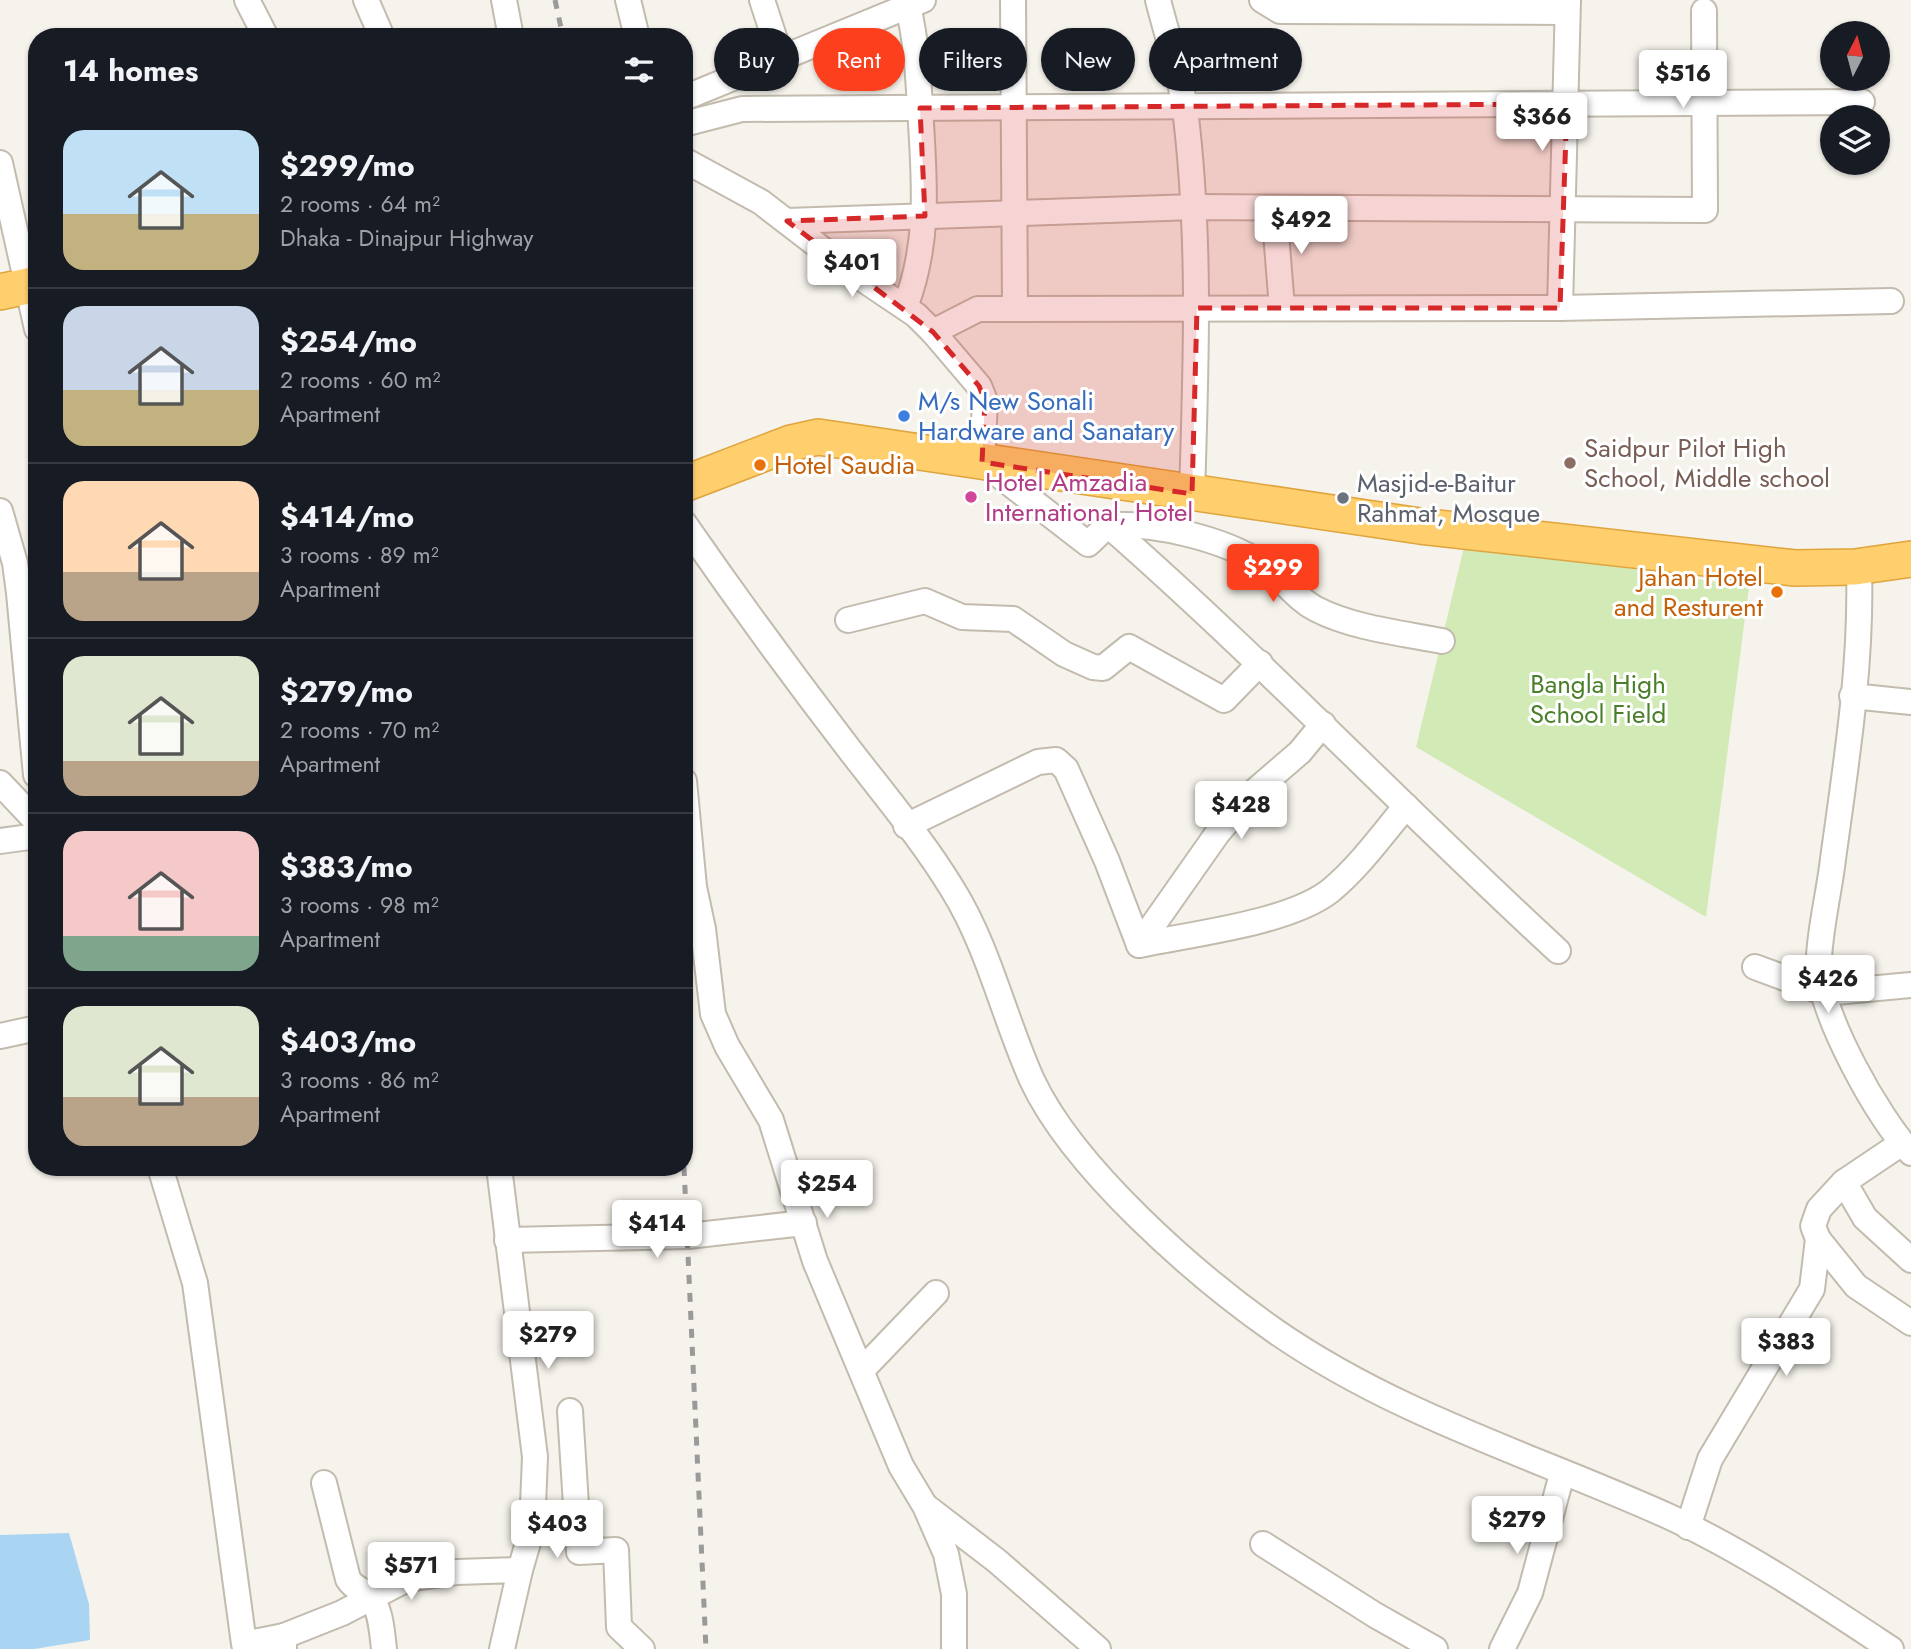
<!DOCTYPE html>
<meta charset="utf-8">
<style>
body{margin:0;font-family:Jost,sans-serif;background:#20242c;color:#f1f3f6;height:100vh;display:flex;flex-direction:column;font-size:26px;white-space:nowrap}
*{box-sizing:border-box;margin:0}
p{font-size:23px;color:#9ea1a6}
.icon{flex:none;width:38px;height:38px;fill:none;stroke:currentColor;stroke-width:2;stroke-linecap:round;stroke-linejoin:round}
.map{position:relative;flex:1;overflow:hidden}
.drawer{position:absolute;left:28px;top:28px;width:665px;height:1148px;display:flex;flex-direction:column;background:#171b24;border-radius:28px;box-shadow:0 2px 5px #0004}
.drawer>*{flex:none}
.guide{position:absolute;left:714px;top:28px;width:665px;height:63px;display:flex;gap:14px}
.needle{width:46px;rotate:6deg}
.controls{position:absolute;left:1820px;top:21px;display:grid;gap:14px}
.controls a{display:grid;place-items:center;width:70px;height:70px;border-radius:50%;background:#171b24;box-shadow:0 2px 5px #0004;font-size:35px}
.price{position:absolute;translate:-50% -60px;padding:0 16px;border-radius:7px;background:#fff;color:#222;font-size:23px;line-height:46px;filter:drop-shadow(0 2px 4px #0008)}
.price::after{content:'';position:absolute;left:50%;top:42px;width:21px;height:16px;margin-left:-10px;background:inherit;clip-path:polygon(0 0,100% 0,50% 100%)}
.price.selected{background:#fc3f1d;color:#fff}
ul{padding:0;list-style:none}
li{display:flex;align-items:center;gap:21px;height:175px;padding:0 35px}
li+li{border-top:2px solid #363941}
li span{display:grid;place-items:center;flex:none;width:196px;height:140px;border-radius:21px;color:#555}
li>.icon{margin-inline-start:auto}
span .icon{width:84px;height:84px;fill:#fffc;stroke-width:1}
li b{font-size:30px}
h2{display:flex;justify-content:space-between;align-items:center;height:84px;padding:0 35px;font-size:30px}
.tag{padding:0 24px;border-radius:32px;background:#171b24;box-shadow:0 2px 5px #0004;font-size:24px;line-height:63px}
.tag.selected{background:#fc3f1d;color:#fff}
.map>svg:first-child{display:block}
</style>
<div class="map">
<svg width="1911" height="1649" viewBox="0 0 1911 1649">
<rect width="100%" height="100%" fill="#f6f3ec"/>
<!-- green -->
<path fill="#d2eab5" d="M 1465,543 L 1749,587 L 1706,917 L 1416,747 Z"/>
<!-- water -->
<path fill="#a9d4f2" d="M 69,1533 L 89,1604 L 90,1640 L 34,1649 L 0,1649 L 0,1535 Z"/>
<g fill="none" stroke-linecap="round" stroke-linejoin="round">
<!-- minor casing -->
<g stroke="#c2bbae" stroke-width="28">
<g id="minor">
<path d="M 247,0 L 266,37"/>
<path d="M 366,0 L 382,37"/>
<path d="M 504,0 L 511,37"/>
<path d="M 628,0 L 637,37"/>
<path d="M 762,0 L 781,58"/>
<path d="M 1013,0 L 1015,309"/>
<path d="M 1158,0 C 1167,36 1180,73 1185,109 C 1201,237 1196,365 1192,494"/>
<path d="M 1262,0 L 1280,11 L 1567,12"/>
<path d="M 684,98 L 923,0"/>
<path d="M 684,124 L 742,109 L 1862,102"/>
<path d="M 684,160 L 761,202 L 852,272 L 916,315 L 933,332 L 979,386 L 985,401 L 982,462 L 1088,544 L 1108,525 C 1263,661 1406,811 1558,951"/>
<path d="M 0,163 L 37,329"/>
<path d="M 1274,208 L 1282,308"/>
<path d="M 787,221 L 1194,207 L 1705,210 L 1704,11"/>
<path d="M 905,307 C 931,240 924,177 920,107 C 918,72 916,40 908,6"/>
<path d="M 1560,308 L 1568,0"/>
<path d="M 933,332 L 978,309 L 1560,308 L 1891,301"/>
<path d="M 0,511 L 15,563 L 19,593 L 36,775"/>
<path d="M 684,523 C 736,598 790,672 846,745 C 882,792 922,839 953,890 C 989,948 1004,1018 1032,1080 C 1073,1168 1195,1275 1275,1331 C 1398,1416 1535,1456 1670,1517 C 1747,1553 1820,1602 1891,1649"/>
<path d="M 1108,525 C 1155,523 1222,538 1262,564 C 1282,577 1296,599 1316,609 C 1353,628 1401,633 1442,641"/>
<path d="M 1855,567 L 1859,569 C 1862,665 1846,764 1833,859 C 1830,888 1817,943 1819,969 C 1823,1019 1877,1116 1911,1153"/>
<path d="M 848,620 L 925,601 L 962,617 L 1013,619 L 1064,654 L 1093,667 L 1103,668 L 1129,647 L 1224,700 L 1260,663"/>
<path d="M 1852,696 L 1911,702"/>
<path d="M 684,781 L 694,887 L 703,929 L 713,1014 L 727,1046 L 771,1120 L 815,1261 L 901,1466 L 925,1506 L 946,1554 L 954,1594 L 954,1649"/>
<path d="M 0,783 L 37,822"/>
<path d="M 906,826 L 1038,762 L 1056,760 L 1066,769 L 1107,861 L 1139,945 C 1191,934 1289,923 1330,891 C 1359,867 1382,835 1406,806"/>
<path d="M 0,841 L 37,836"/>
<path d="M 1139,945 L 1217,834 L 1249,796 L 1300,752 L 1323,724"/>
<path d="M 1755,967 L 1825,993 L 1911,985"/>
<path d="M 0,1036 L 37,1028"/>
<path d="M 1902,1143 L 1844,1182 L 1865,1218 L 1911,1260"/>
<path d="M 160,1167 L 195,1283 L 244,1644 L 284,1636 L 284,1649"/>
<path d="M 499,1167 L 535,1457 L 532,1529 L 520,1570"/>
<path d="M 1818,1239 L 1813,1226 L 1819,1209 L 1844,1182"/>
<path d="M 507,1240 L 688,1236 L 804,1223"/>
<path d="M 863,1369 L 936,1293"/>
<path d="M 570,1411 L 579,1552 L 616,1550 L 619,1627 L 642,1649"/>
<path d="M 324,1483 L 348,1579 C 354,1589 361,1588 369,1596 C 381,1607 382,1633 384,1649"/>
<path d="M 928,1508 L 997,1561 L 1098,1649"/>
<path d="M 1688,1527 L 1710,1459 L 1812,1289 L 1818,1239 L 1856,1286 L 1911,1323"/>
<path d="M 1263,1544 L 1375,1615 L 1435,1649"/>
<path d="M 284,1636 L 342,1613 L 407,1579 L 457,1572 L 520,1570 L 502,1649"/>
<path d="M 1502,1649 L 1530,1593 L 1562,1474"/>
</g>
</g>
<!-- highway casing -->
<g stroke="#e0a43c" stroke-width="38">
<g id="highway">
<path d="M 0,292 L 37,284"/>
<path d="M 684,484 L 791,443 L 818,437 L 1420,526 L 1795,568 L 1855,567 L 1911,559"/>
</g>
</g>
<!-- minor -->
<use href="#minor" stroke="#fff" stroke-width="24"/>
<!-- highway -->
<use href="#highway" stroke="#ffcf6e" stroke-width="35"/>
<!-- rail -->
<g stroke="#9a9a9a" stroke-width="5" stroke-dasharray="9 9" stroke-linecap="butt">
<path d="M 555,0 L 563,37"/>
<path d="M 684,1167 L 706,1649"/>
</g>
</g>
<!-- marked area -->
<path fill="#d62828" fill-opacity="0.2" stroke="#d62828" stroke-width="5" stroke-dasharray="14 9" stroke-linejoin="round" d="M 1567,104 L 1560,308 L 1197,308 L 1192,494 L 982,462 L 985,401 L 979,386 L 933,332 L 787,221 L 925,216 L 920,108 Z"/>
<!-- markers -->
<circle fill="#3f7fe0" stroke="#fff" stroke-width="2.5" cx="904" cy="416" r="7"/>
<circle fill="#8d6e63" stroke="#fff" stroke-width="2.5" cx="1570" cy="463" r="7"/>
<g fill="#e8710a" stroke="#fff" stroke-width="2.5">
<circle cx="760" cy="465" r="7"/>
<circle cx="1777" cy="592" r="7"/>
</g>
<circle fill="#d1479c" stroke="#fff" stroke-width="2.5" cx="971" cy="497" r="7"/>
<circle fill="#6b7280" stroke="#fff" stroke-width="2.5" cx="1343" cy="498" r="7"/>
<g text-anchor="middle" stroke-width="6" stroke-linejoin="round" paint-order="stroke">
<!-- shop labels -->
<g font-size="26" fill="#366cbe" stroke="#fff" text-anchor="start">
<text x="918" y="410">M/s New Sonali<tspan x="918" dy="30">Hardware and Sanatary</tspan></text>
</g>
<!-- education labels -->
<g font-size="26" fill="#785e54" stroke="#fff" text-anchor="start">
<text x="1584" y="457">Saidpur Pilot High<tspan x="1584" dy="30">School, Middle school</tspan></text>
</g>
<!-- food labels -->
<g font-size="26" fill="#c56008" stroke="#fff" text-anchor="start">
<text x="774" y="474">Hotel Saudia</text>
<text x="1763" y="586" text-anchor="end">Jahan Hotel<tspan x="1763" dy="30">and Resturent</tspan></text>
</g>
<!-- hotel labels -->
<g font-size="26" fill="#b23c85" stroke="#fff" text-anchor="start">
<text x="985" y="491">Hotel Amzadia<tspan x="985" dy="30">International, Hotel</tspan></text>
</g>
<!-- worship labels -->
<g font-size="26" fill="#5b616d" stroke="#fff" text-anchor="start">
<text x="1357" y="492">Masjid-e-Baitur<tspan x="1357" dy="30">Rahmat, Mosque</tspan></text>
</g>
<!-- park labels -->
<g font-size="26" fill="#4a7f2a" stroke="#fff">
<text x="1598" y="693">Bangla High<tspan x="1598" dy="30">School Field</tspan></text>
</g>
</g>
</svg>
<div class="controls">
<a><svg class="needle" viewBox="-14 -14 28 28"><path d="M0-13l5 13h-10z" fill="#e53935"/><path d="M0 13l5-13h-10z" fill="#9ea1a6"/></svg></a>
<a><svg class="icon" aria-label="layers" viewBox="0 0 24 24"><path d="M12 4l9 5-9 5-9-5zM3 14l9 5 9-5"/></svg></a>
</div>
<b class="price" style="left:1683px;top:110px">$516</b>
<b class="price" style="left:1542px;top:153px">$366</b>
<b class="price" style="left:1301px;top:256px">$492</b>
<b class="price" style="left:852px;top:299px">$401</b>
<b class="price selected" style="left:1273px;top:604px">$299</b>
<b class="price" style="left:1241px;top:841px">$428</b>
<b class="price" style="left:1828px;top:1015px">$426</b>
<b class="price" style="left:827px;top:1220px">$254</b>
<b class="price" style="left:657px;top:1260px">$414</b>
<b class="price" style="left:548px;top:1371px">$279</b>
<b class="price" style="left:1786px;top:1378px">$383</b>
<b class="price" style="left:1517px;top:1556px">$279</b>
<b class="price" style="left:557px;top:1560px">$403</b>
<b class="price" style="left:411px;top:1602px">$571</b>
<div class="guide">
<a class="tag">Buy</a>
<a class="tag selected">Rent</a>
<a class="tag">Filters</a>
<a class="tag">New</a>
<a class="tag">Apartment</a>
</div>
<section class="drawer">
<h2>14 homes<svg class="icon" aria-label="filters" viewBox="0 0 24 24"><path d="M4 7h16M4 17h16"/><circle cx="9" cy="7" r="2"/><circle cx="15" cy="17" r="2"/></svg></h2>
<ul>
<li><span style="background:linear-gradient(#bfe0f5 60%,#c2b280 0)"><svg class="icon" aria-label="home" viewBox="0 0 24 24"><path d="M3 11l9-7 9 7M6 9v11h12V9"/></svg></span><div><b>$299/mo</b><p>2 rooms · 64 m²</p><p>Dhaka - Dinajpur Highway</p></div></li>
<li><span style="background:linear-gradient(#c9d6e8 60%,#c2b280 0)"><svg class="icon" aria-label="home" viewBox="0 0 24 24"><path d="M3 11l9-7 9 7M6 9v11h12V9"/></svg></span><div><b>$254/mo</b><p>2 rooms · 60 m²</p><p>Apartment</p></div></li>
<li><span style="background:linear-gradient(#ffd9b3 65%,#b9a48a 0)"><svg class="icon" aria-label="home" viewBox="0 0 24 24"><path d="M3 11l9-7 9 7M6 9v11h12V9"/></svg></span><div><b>$414/mo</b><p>3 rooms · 89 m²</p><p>Apartment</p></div></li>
<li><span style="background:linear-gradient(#dfe7d0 75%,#b9a48a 0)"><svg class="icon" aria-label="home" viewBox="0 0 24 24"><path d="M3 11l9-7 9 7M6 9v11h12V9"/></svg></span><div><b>$279/mo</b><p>2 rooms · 70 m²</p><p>Apartment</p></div></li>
<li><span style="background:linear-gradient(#f6c9c9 75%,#7fa58c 0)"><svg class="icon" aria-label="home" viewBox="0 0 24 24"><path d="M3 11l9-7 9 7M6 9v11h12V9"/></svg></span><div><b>$383/mo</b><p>3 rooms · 98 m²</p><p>Apartment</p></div></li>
<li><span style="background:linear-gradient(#dfe7d0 65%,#b9a48a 0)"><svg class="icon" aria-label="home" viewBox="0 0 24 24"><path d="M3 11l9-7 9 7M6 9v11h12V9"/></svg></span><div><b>$403/mo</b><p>3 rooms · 86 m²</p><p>Apartment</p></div></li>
</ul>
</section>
</div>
